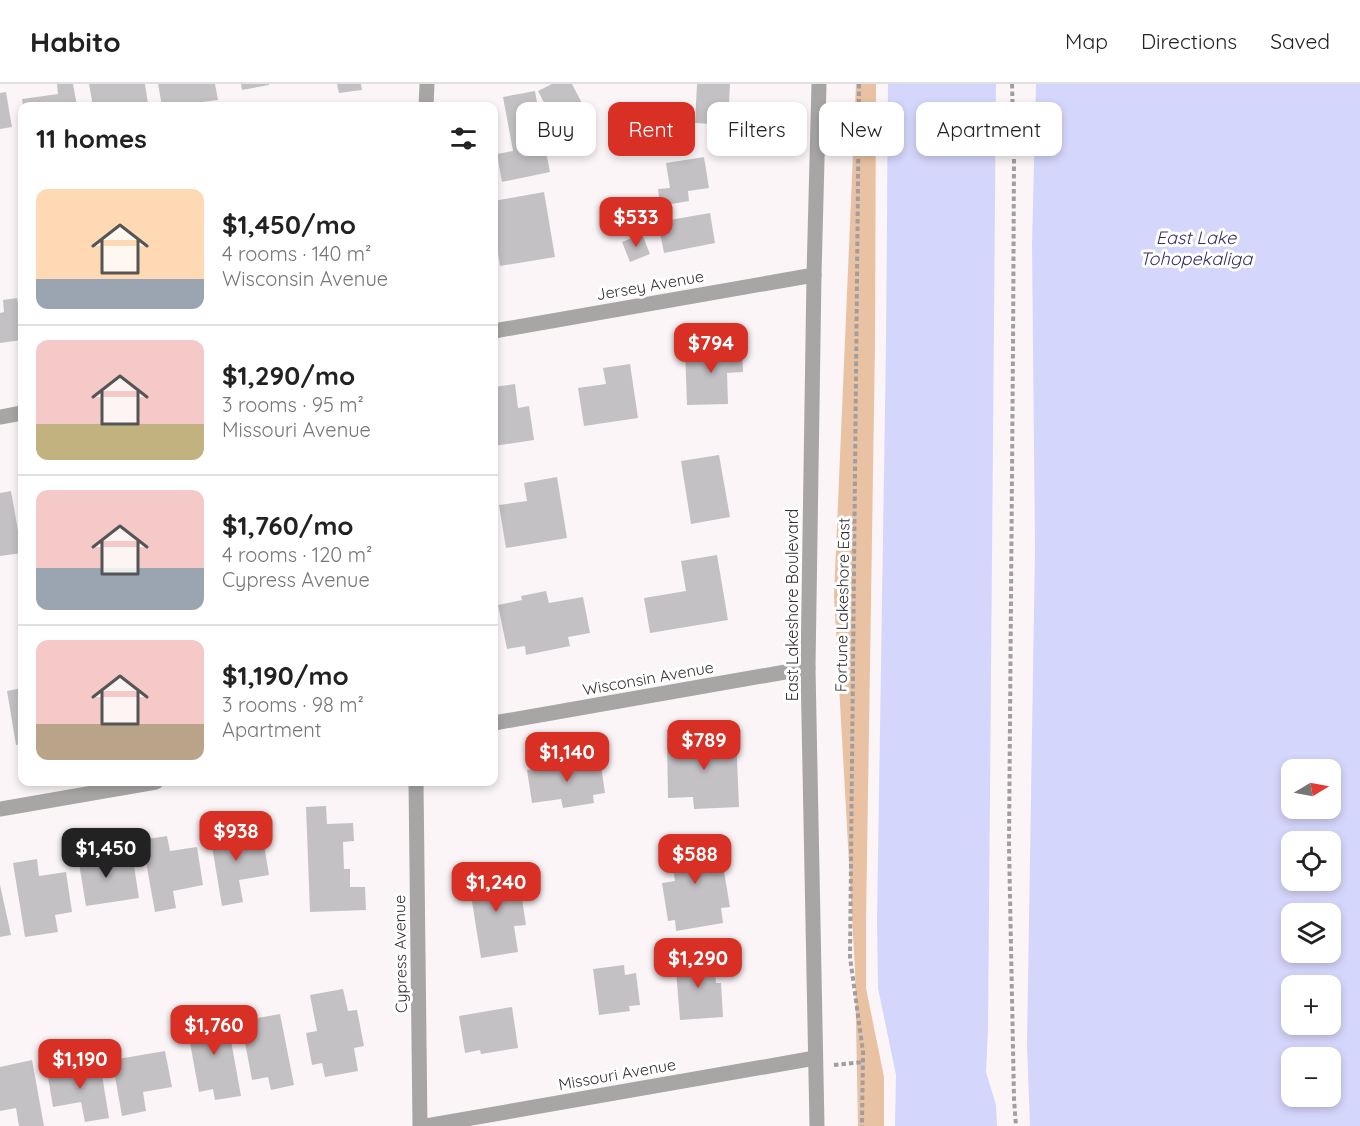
<!DOCTYPE html>
<meta charset="utf-8">
<style>
body{margin:0;font-family:Quicksand,sans-serif;background:#f6f6f6;color:#222;height:100vh;display:flex;flex-direction:column;font-size:22px;white-space:nowrap}
*{box-sizing:border-box;margin:0}
p{font-size:20px;color:#767676}
.icon{flex:none;width:33px;height:33px;fill:none;stroke:currentColor;stroke-width:2;stroke-linecap:round;stroke-linejoin:round}
.map{position:relative;flex:1;overflow:hidden}
.drawer{position:absolute;left:18px;top:18px;width:480px;height:684px;display:flex;flex-direction:column;background:#fff;border-radius:12px;box-shadow:0 3px 9px #0003}
.drawer>*{flex:none}
.top-card{position:absolute;left:516px;top:18px;width:570px;height:54px;display:flex;gap:12px}
.needle{width:39px;rotate:80deg}
.buttons{position:absolute;left:1281px;top:675px;display:grid;gap:12px}
.buttons a{display:grid;place-items:center;width:60px;height:60px;border-radius:12px;background:#fff;box-shadow:0 3px 9px #0003;font-size:30px}
.price{position:absolute;translate:-50% -51px;padding:0 14px;border-radius:12px;background:#d93025;color:#fff;font-size:20px;line-height:39px;filter:drop-shadow(0 2px 3px #0008)}
.price::after{content:'';position:absolute;left:50%;top:36px;width:18px;height:14px;margin-left:-9px;background:inherit;clip-path:polygon(0 0,100% 0,50% 100%)}
.price.on{background:#222;color:#fff}
ul{padding:0;list-style:none}
li{display:flex;align-items:center;gap:18px;height:150px;padding:0 18px}
li+li{border-top:2px solid #e0e0e0}
li span{display:grid;place-items:center;flex:none;width:168px;height:120px;border-radius:12px;color:#555}
li>.icon{margin-inline-start:auto}
span .icon{width:72px;height:72px;fill:#fffc;stroke-width:1}
li b{font-size:26px}
h2{display:flex;justify-content:space-between;align-items:center;height:72px;padding:0 18px;font-size:26px}
.pill{padding:0 21px;border-radius:12px;background:#fff;box-shadow:0 3px 9px #0003;font-size:21px;line-height:54px}
.pill.on{background:#d93025;color:#fff}
header{display:flex;align-items:center;gap:36px;box-sizing:border-box;height:84px;padding:0 30px;background:#fff;border-bottom:2px solid #e0e0e0}
header strong{font-size:28px}
nav{display:flex;gap:33px;margin-inline-start:auto;font-size:21px}
.map>svg:first-child{display:block}
</style>
<header>
<strong>Habito</strong>
<nav><a>Map</a><a>Directions</a><a>Saved</a></nav>
</header>
<div class="map">
<svg width="1360" height="1042" viewBox="0 0 1360 1042">
<rect width="100%" height="100%" fill="#fbf5f7"/>
<!-- green -->
<path fill="#e9c2a4" d="M 856,0 L 876,0 L 875,261 L 866,837 L 866,904 L 884,993 L 884,1042 L 858,1042 L 855,886 L 834,512 Z"/>
<!-- water -->
<g fill="#d5d6fb" fill-rule="evenodd">
<path d="M 888,0 L 996,0 L 988,945 L 986,988 L 996,1021 L 997,1042 L 895,1042 L 896,991 L 878,904 L 877,837 L 886,261 Z"/>
<path d="M 1036,0 L 1360,0 L 1360,1042 L 1030,1042 L 1027,960 L 1035,465 L 1032,160 ZM 1292,686 L 1330,686 L 1330,724 L 1292,724 ZM 1292,758 L 1330,758 L 1330,796 L 1292,796 ZM 1292,830 L 1330,830 L 1330,868 L 1292,868 ZM 1292,902 L 1330,902 L 1330,940 L 1292,940 ZM 1292,974 L 1330,974 L 1330,1012 L 1292,1012 Z"/>
</g>
<!-- building -->
<g fill="#c4c1c5">
<path d="M 57,0 L 73,0 L 77,22 L 23,22 L 22,15 L 58,10 Z"/>
<path d="M 89,0 L 145,0 L 148,20 L 132,22 L 93,22 Z"/>
<path d="M 158,0 L 215,0 L 218,16 L 194,19 L 195,22 L 162,22 Z"/>
<path d="M 241,0 L 269,0 L 269,1 L 242,6 Z"/>
<path d="M 337,0 L 361,0 L 362,6 L 339,9 Z"/>
<path d="M 552,0 L 572,0 L 586,27 L 556,42 L 538,7 Z"/>
<path d="M 697,0 L 730,0 L 728,41 L 695,39 Z"/>
<path d="M 535,7 L 540,35 L 550,33 L 553,50 L 543,52 L 550,88 L 502,98 L 497,70 L 513,67 L 503,13 Z"/>
<path d="M 6,8 L 12,43 L 0,45 L 0,9 Z"/>
<path d="M 704,73 L 709,104 L 688,107 L 689,117 L 660,122 L 658,105 L 670,104 L 666,79 Z"/>
<path d="M 544,108 L 555,173 L 500,182 L 494,144 L 494,117 Z"/>
<path d="M 710,129 L 715,159 L 664,169 L 658,138 Z"/>
<path d="M 642,150 L 650,170 L 630,178 L 622,158 Z"/>
<path d="M 17,214 L 19,225 L 22,224 L 22,256 L 0,259 L 0,229 L 4,228 L 3,216 Z"/>
<path d="M 742,263 L 743,288 L 727,289 L 728,320 L 687,321 L 685,264 Z"/>
<path d="M 630,280 L 638,334 L 584,342 L 578,304 L 606,300 L 603,284 Z"/>
<path d="M 515,300 L 518,324 L 529,322 L 534,356 L 494,362 L 494,303 Z"/>
<path d="M 719,371 L 730,433 L 691,440 L 681,377 Z"/>
<path d="M 557,393 L 567,454 L 506,464 L 499,421 L 527,417 L 524,399 Z"/>
<path d="M 11,407 L 22,469 L 0,472 L 0,409 Z"/>
<path d="M 717,471 L 728,536 L 650,549 L 644,514 L 686,507 L 681,477 Z"/>
<path d="M 546,507 L 549,519 L 583,513 L 590,549 L 568,553 L 570,562 L 526,571 L 525,562 L 507,565 L 498,521 L 522,516 L 521,512 Z"/>
<path d="M 22,604 L 22,660 L 16,661 L 7,607 Z"/>
<path d="M 736,651 L 739,723 L 694,725 L 693,713 L 668,714 L 667,654 Z"/>
<path d="M 600,675 L 605,709 L 593,711 L 594,719 L 563,724 L 561,715 L 532,719 L 527,686 Z"/>
<path d="M 326,722 L 327,740 L 353,739 L 354,757 L 343,758 L 344,785 L 350,785 L 350,803 L 365,803 L 366,826 L 310,828 L 306,723 Z"/>
<path d="M 235,740 L 238,758 L 263,754 L 269,791 L 239,796 L 243,818 L 222,822 L 209,744 Z"/>
<path d="M 709,750 L 715,788 L 724,787 L 730,823 L 721,824 L 723,839 L 676,847 L 675,836 L 668,837 L 662,799 L 675,797 L 669,757 Z"/>
<path d="M 167,752 L 170,767 L 197,763 L 203,801 L 173,807 L 176,824 L 155,828 L 142,756 Z"/>
<path d="M 101,764 L 103,780 L 133,775 L 139,814 L 86,822 L 77,767 Z"/>
<path d="M 37,775 L 39,792 L 66,788 L 72,828 L 55,831 L 58,848 L 25,853 L 13,779 Z"/>
<path d="M 507,786 L 510,804 L 520,802 L 526,841 L 514,842 L 518,868 L 481,874 L 468,792 Z"/>
<path d="M 0,801 L 11,851 L 0,853 Z"/>
<path d="M 714,872 L 716,899 L 721,899 L 723,933 L 680,936 L 675,874 Z"/>
<path d="M 624,881 L 625,891 L 636,889 L 640,921 L 629,922 L 630,927 L 599,931 L 593,885 Z"/>
<path d="M 343,905 L 348,927 L 357,926 L 364,962 L 354,964 L 358,987 L 325,993 L 322,979 L 312,981 L 306,949 L 317,947 L 310,911 Z"/>
<path d="M 512,923 L 518,964 L 481,970 L 480,966 L 465,969 L 459,932 Z"/>
<path d="M 226,929 L 241,1012 L 215,1016 L 213,1005 L 199,1008 L 186,937 Z"/>
<path d="M 280,930 L 294,1001 L 271,1006 L 268,993 L 252,996 L 241,937 Z"/>
<path d="M 165,967 L 172,1003 L 143,1008 L 146,1027 L 122,1032 L 112,976 Z"/>
<path d="M 32,976 L 44,1042 L 19,1042 L 16,1024 L 0,1027 L 0,983 Z"/>
<path d="M 100,979 L 109,1034 L 85,1038 L 81,1018 L 53,1023 L 47,987 Z"/>
</g>
<g fill="none" stroke-linecap="round" stroke-linejoin="round">
<!-- path -->
<g stroke="#a29e9f" stroke-width="4" stroke-dasharray="4.5 3" stroke-linecap="butt">
<path d="M 859,0 L 850,873 L 863,968 L 862,1042"/>
<path d="M 1012,0 L 1014,76 L 1013,266 L 1009,761 L 1014,1015 L 1016,1042"/>
<path d="M 834,981 L 863,978"/>
</g>
<!-- minor -->
<g stroke="#a8a5a5" stroke-width="15">
<path d="M 426,22 L 427,0"/>
<path d="M 494,247 L 814,191"/>
<path d="M 0,333 L 22,329"/>
<path d="M 494,639 L 808,584"/>
<path d="M 416,698 L 420,1042"/>
<path d="M 0,725 L 156,698"/>
<path d="M 426,1042 L 815,974"/>
</g>
<!-- tertiary -->
<path stroke="#a8a5a5" stroke-width="15" d="M 817,1042 L 808,584 L 814,191 L 819,0"/>
</g>
<g text-anchor="middle" stroke-width="6" stroke-linejoin="round" paint-order="stroke">
<!-- street labels -->
<g font-size="16" fill="#322f30" stroke="#fff">
<text transform="translate(650 201) rotate(-10)" y="6">Jersey Avenue</text>
<text transform="translate(792 521) rotate(-90)" y="6">East Lakeshore Boulevard</text>
<text transform="translate(842 521) rotate(-89)" y="6">Fortune Lakeshore East</text>
<text transform="translate(648 594) rotate(-10)" y="6">Wisconsin Avenue</text>
<text transform="translate(400 870) rotate(-91)" y="6">Cypress Avenue</text>
<text transform="translate(617 990) rotate(-10)" y="6">Missouri Avenue</text>
</g>
<!-- water labels -->
<g font-size="18" font-style="italic" fill="#342e66" stroke="#fff">
<text x="1196" y="160">East Lake<tspan x="1196" dy="21">Tohopekaliga</tspan></text>
</g>
</g>
</svg>
<div class="buttons">
<a><svg class="needle" viewBox="-14 -14 28 28"><path d="M0-13l5 13h-10z" fill="#e53935"/><path d="M0 13l5-13h-10z" fill="#767676"/></svg></a>
<a><svg class="icon" aria-label="locate" viewBox="0 0 24 24"><circle cx="12" cy="12" r="6"/><path d="M12 2v4M12 18v4M2 12h4M18 12h4"/></svg></a>
<a><svg class="icon" aria-label="layers" viewBox="0 0 24 24"><path d="M12 4l9 5-9 5-9-5zM3 14l9 5 9-5"/></svg></a>
<a>+</a>
<a>−</a>
</div>
<b class="price" style="left:636px;top:164px">$533</b>
<b class="price" style="left:711px;top:290px">$794</b>
<b class="price" style="left:704px;top:687px">$789</b>
<b class="price" style="left:567px;top:699px">$1,140</b>
<b class="price" style="left:236px;top:778px">$938</b>
<b class="price on" style="left:106px;top:795px">$1,450</b>
<b class="price" style="left:695px;top:801px">$588</b>
<b class="price" style="left:496px;top:829px">$1,240</b>
<b class="price" style="left:698px;top:905px">$1,290</b>
<b class="price" style="left:214px;top:972px">$1,760</b>
<b class="price" style="left:80px;top:1006px">$1,190</b>
<div class="top-card">
<a class="pill">Buy</a>
<a class="pill on">Rent</a>
<a class="pill">Filters</a>
<a class="pill">New</a>
<a class="pill">Apartment</a>
</div>
<section class="drawer">
<h2>11 homes<svg class="icon" aria-label="filters" viewBox="0 0 24 24"><path d="M4 7h16M4 17h16"/><circle cx="9" cy="7" r="2"/><circle cx="15" cy="17" r="2"/></svg></h2>
<ul>
<li><span style="background:linear-gradient(#ffd9b3 75%,#9aa5b1 0)"><svg class="icon" aria-label="home" viewBox="0 0 24 24"><path d="M3 11l9-7 9 7M6 9v11h12V9"/></svg></span><div><b>$1,450/mo</b><p>4 rooms · 140 m²</p><p>Wisconsin Avenue</p></div></li>
<li><span style="background:linear-gradient(#f6c9c9 70%,#c2b280 0)"><svg class="icon" aria-label="home" viewBox="0 0 24 24"><path d="M3 11l9-7 9 7M6 9v11h12V9"/></svg></span><div><b>$1,290/mo</b><p>3 rooms · 95 m²</p><p>Missouri Avenue</p></div></li>
<li><span style="background:linear-gradient(#f6c9c9 65%,#9aa5b1 0)"><svg class="icon" aria-label="home" viewBox="0 0 24 24"><path d="M3 11l9-7 9 7M6 9v11h12V9"/></svg></span><div><b>$1,760/mo</b><p>4 rooms · 120 m²</p><p>Cypress Avenue</p></div></li>
<li><span style="background:linear-gradient(#f6c9c9 70%,#b9a48a 0)"><svg class="icon" aria-label="home" viewBox="0 0 24 24"><path d="M3 11l9-7 9 7M6 9v11h12V9"/></svg></span><div><b>$1,190/mo</b><p>3 rooms · 98 m²</p><p>Apartment</p></div></li>
</ul>
</section>
</div>
